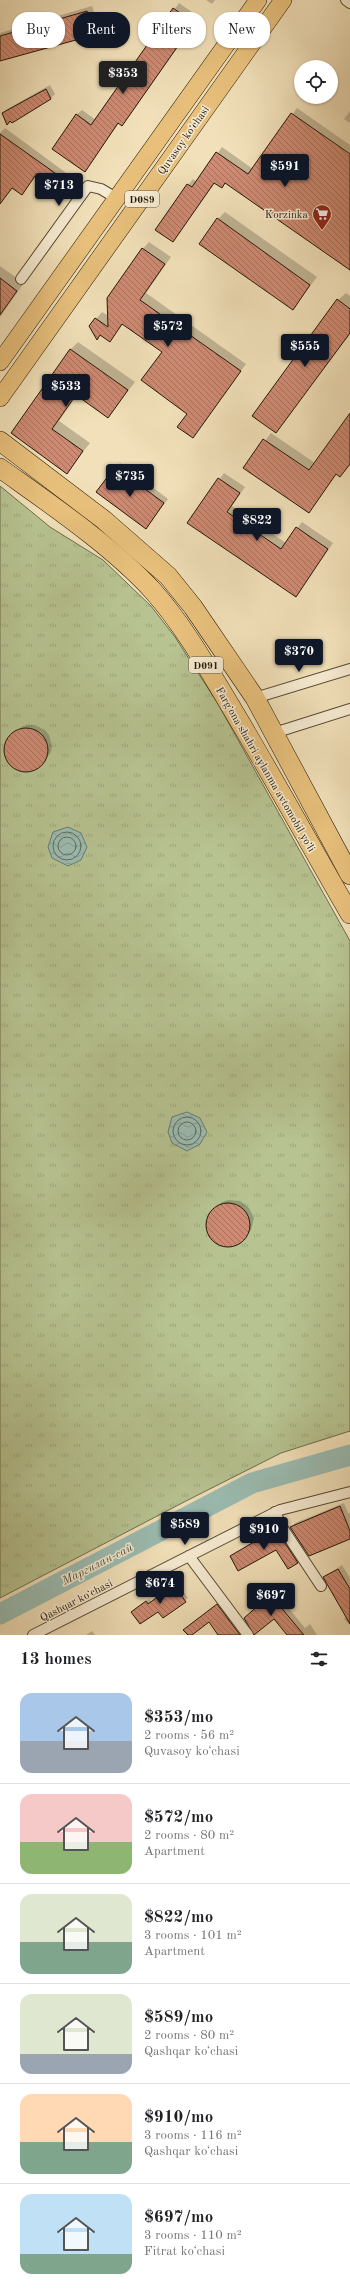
<!DOCTYPE html>
<meta charset="utf-8">
<style>
body{margin:0;font-family:"Old Standard TT",serif;background:#f2f2f2;color:#202124;height:100vh;display:flex;flex-direction:column;font-size:15px;white-space:nowrap}
*{box-sizing:border-box;margin:0}
p{font-size:13px;color:#757577}
.icon{flex:none;width:22px;height:22px;fill:none;stroke:currentColor;stroke-width:2;stroke-linecap:round;stroke-linejoin:round}
.map{position:relative;height:1635px;overflow:hidden}
.drawer{display:flex;flex-direction:column;background:#fff;flex:1}
.drawer>*{flex:none}
.hud{position:absolute;left:12px;top:12px;width:326px;height:36px;display:flex;gap:8px}
.buttons{position:absolute;left:294px;top:60px;display:grid;gap:8px}
.buttons a{display:grid;place-items:center;width:44px;height:44px;border-radius:50%;background:#fff;box-shadow:0 1px 3px #0004;font-size:20px}
.price{position:absolute;translate:-50% -34px;padding:0 9px;border-radius:4px;background:#111827;color:#fff;font-size:13px;line-height:26px;filter:drop-shadow(0 1px 2px #0008)}
.price::after{content:'';position:absolute;left:50%;top:24px;width:12px;height:9px;margin-left:-6px;background:inherit;clip-path:polygon(0 0,100% 0,50% 100%)}
.price.on{background:#222;color:#fff}
ul{padding:0;list-style:none}
li{display:flex;align-items:center;gap:12px;height:100px;padding:0 20px}
li+li{border-top:1px solid #e0e0e0}
li span{display:grid;place-items:center;flex:none;width:112px;height:80px;border-radius:12px;color:#555}
li>.icon{margin-inline-start:auto}
span .icon{width:48px;height:48px;fill:#fffc;stroke-width:1}
li b{font-size:17px}
h2{display:flex;justify-content:space-between;align-items:center;height:48px;padding:0 20px;font-size:17px}
.chip{padding:0 14px;border-radius:16px;background:#fff;box-shadow:0 1px 3px #0004;font-size:14px;line-height:36px}
.chip.on{background:#111827;color:#fff}
.map>svg:first-child{display:block}
</style>
<div class="map">
<svg width="350" height="1635" viewBox="0 0 350 1635">
<defs>
<pattern id="park-tufts" width="24" height="20" patternUnits="userSpaceOnUse"><rect width="24" height="20" fill="#b7c391"/><path d="M3 7l-1-3M5 7V3M7 7l1-3M15 17l-1-3M17 17v-4M19 17l1-3" fill="none" stroke="#9da77c"/></pattern>
<pattern id="water-waves" width="16" height="10" patternUnits="userSpaceOnUse"><rect width="16" height="10" fill="#9bbdb3"/><path d="M0 5q4-4 8 0t8 0" fill="none" stroke="#85a298"/></pattern>
<pattern id="building-back-hatch" width="6" height="6" patternUnits="userSpaceOnUse"><rect width="6" height="6" fill="#ce8a73"/><path d="M-1 5l2 2M0 0l6 6M5-1l2 2" fill="none" stroke="#a7705c"/></pattern>
</defs>
<rect width="100%" height="100%" fill="#f1e0b9"/>
<filter id="stains"><feTurbulence type="fractalNoise" baseFrequency=".005" numOctaves="4"/><feColorMatrix values="0 0 0 0 .2 0 0 0 0 .09 0 0 0 0 .02 0 0 0 .5 -.17"/></filter>
<radialGradient id="worn" r=".72"><stop offset=".6" stop-color="#630" stop-opacity="0"/><stop offset="1" stop-color="#630" stop-opacity=".3"/></radialGradient>
<!-- park -->
<path fill="url(#park-tufts)" stroke="#6e6e4c" d="M 0,486 L 50,527 L 103,560 L 151,606 L 175,637 L 218,704 L 350,941 L 350,1431 L 281,1453 L 186,1501 L 0,1598 Z"/>
<!-- water -->
<g fill="url(#water-waves)" stroke="#6b7b6e">
<path d="M 68,827 L 81,833 L 87,847 L 81,860 L 68,866 L 52,858 L 48,847 L 53,832 Z"/>
<path d="M 187,1112 L 200,1118 L 207,1132 L 200,1144 L 187,1151 L 172,1143 L 168,1132 L 172,1117 Z"/>
</g>
<!-- shadow -->
<g fill="#0003">
<path d="M 206,0 L 215,0 L 212,4 Z"/>
<path d="M 179,3 L 199,17 L 127,119 L 122,125 L 119,123 L 85,170 L 76,115 L 82,110 L 96,120 Z"/>
<path d="M 92,6 L 99,28 L 93,34 L 0,60 L 0,33 Z"/>
<path d="M 50,85 L 55,94 L 51,98 L 8,124 L 3,113 L 7,109 Z"/>
<path d="M 297,108 L 350,145 L 350,269 L 226,183 L 222,187 L 215,183 L 173,241 L 157,229 L 188,185 L 193,179 L 197,182 L 222,147 L 253,169 Z"/>
<path d="M 350,111 L 350,123 L 344,119 Z"/>
<path d="M 5,128 L 73,178 L 60,193 L 36,176 L 22,194 L 13,187 L 0,204 L 0,133 Z"/>
<path d="M 225,212 L 317,277 L 293,309 L 218,219 Z"/>
<path d="M 149,242 L 171,257 L 146,293 L 246,364 L 192,437 L 188,414 L 164,352 L 124,323 L 109,341 L 101,334 L 97,338 L 90,326 L 102,312 L 109,316 L 143,249 Z"/>
<path d="M 0,266 L 24,283 L 0,317 Z"/>
<path d="M 346,293 L 350,296 L 350,334 L 276,432 L 338,300 Z"/>
<path d="M 78,342 L 135,382 L 108,417 L 77,394 L 59,421 L 90,443 L 67,472 L 12,433 L 71,349 Z"/>
<path d="M 350,415 L 350,465 L 340,476 L 337,473 L 309,512 L 245,468 L 271,433 L 315,463 Z"/>
<path d="M 120,463 L 168,499 L 146,528 L 97,492 Z"/>
<path d="M 224,473 L 245,487 L 232,506 L 286,543 L 302,522 L 333,543 L 296,595 L 188,523 Z"/>
<path d="M 29,725 L 35,725 L 45,730 L 49,735 L 52,746 L 51,752 L 44,762 L 39,767 L 28,771 L 12,765 L 6,755 L 5,749 L 9,738 L 23,726 Z"/>
<path d="M 228,1200 L 240,1201 L 249,1208 L 254,1218 L 251,1230 L 243,1239 L 238,1244 L 227,1246 L 215,1242 L 208,1233 L 207,1227 L 209,1216 L 222,1202 Z"/>
<path d="M 344,1503 L 348,1513 L 350,1513 L 350,1538 L 291,1527 L 295,1523 Z"/>
<path d="M 280,1526 L 301,1558 L 297,1562 L 276,1549 L 232,1556 Z"/>
<path d="M 342,1565 L 350,1578 L 350,1625 L 344,1619 L 346,1616 L 324,1578 Z"/>
<path d="M 177,1583 L 188,1598 L 163,1617 L 158,1610 L 135,1609 L 149,1599 L 152,1602 Z"/>
<path d="M 272,1588 L 305,1628 L 310,1624 L 317,1635 L 288,1635 L 261,1604 L 262,1597 Z"/>
<path d="M 222,1601 L 244,1630 L 238,1635 L 219,1635 L 209,1621 L 189,1635 L 189,1625 Z"/>
<path d="M 92,1631 L 95,1635 L 86,1635 Z"/>
</g>
<g fill="none" stroke-linecap="round" stroke-linejoin="round">
<!-- shore -->
<g stroke="#606a5d" stroke-width="1">
<circle cx="67" cy="846" r="14"/>
<circle cx="67" cy="846" r="9"/>
<circle cx="187" cy="1131" r="14"/>
<circle cx="187" cy="1131" r="9"/>
</g>
<!-- river -->
<path stroke="#9bbdb3" stroke-width="21" d="M 0,1614 L 252,1483 L 350,1455"/>
</g>
<!-- building -->
<g fill="url(#building-back-hatch)" stroke="#241807">
<path d="M 173,8 L 194,23 L 122,126 L 118,123 L 85,172 L 52,149 L 76,114 L 91,125 Z"/>
<path d="M 87,11 L 94,35 L 0,61 L 0,36 Z"/>
<path d="M 46,89 L 51,99 L 12,123 L 10,121 L 7,125 L 2,113 Z"/>
<path d="M 291,113 L 350,154 L 350,270 L 225,183 L 222,188 L 214,183 L 173,242 L 155,230 L 187,184 L 192,187 L 216,152 L 248,174 Z"/>
<path d="M 0,134 L 69,183 L 60,195 L 35,176 L 22,195 L 12,188 L 0,204 Z"/>
<path d="M 217,218 L 310,285 L 293,310 L 199,244 Z"/>
<path d="M 142,248 L 165,264 L 140,300 L 241,371 L 193,438 L 177,427 L 187,414 L 141,380 L 162,352 L 122,324 L 110,342 L 100,335 L 97,340 L 89,326 L 95,318 L 108,327 L 107,298 Z"/>
<path d="M 0,278 L 17,291 L 0,315 Z"/>
<path d="M 337,299 L 350,309 L 350,333 L 276,433 L 252,416 Z"/>
<path d="M 70,349 L 128,390 L 108,418 L 76,395 L 52,429 L 83,451 L 67,474 L 11,433 Z"/>
<path d="M 350,413 L 350,464 L 340,477 L 336,474 L 309,513 L 243,468 L 263,439 L 309,470 Z"/>
<path d="M 115,467 L 164,503 L 146,529 L 96,492 Z"/>
<path d="M 218,478 L 240,493 L 227,512 L 281,549 L 296,527 L 328,549 L 296,597 L 187,523 Z"/>
<circle cx="26" cy="750" r="22"/>
<circle cx="228" cy="1225" r="22"/>
<path d="M 340,1506 L 350,1531 L 350,1539 L 309,1556 L 290,1527 Z"/>
<path d="M 276,1529 L 298,1563 L 288,1569 L 276,1550 L 238,1571 L 230,1556 Z"/>
<path d="M 338,1569 L 350,1589 L 350,1624 L 323,1577 Z"/>
<path d="M 174,1585 L 186,1602 L 163,1618 L 158,1612 L 140,1624 L 131,1612 L 146,1601 L 148,1604 Z"/>
<path d="M 267,1592 L 279,1605 L 304,1635 L 287,1635 L 274,1619 L 254,1635 L 244,1618 L 260,1604 L 257,1601 Z"/>
<path d="M 217,1604 L 240,1635 L 218,1635 L 209,1622 L 192,1635 L 188,1635 L 183,1630 Z"/>
</g>
<g fill="none" stroke-linecap="round" stroke-linejoin="round">
<!-- street casing -->
<g stroke="#574a34" stroke-width="12">
<g id="street">
<path d="M 346,0 L 350,3"/>
<path d="M 21,279 L 88,186 L 101,189 L 116,198"/>
<path d="M 255,698 L 350,669"/>
<path d="M 274,733 L 350,709"/>
<path d="M 275,1512 L 282,1527 L 321,1586"/>
<path d="M 189,1556 L 248,1635"/>
<path d="M 33,1635 L 280,1510 L 350,1492"/>
</g>
</g>
<!-- primary casing -->
<g stroke="#241807" stroke-width="18">
<g id="primary">
<path d="M 0,362 L 258,0"/>
<path d="M 0,398 L 283,0"/>
</g>
</g>
<!-- highway casing -->
<g stroke="#241807" stroke-width="20">
<g id="highway">
<path d="M 0,441 L 104,520 L 168,576 L 193,607 L 255,698 L 350,875"/>
<path d="M 0,468 C 50,504 112,546 153,591 C 184,626 207,667 231,707 C 272,775 310,845 350,914"/>
</g>
</g>
<!-- street -->
<use href="#street" stroke="#f6ebd2" stroke-width="10"/>
<!-- primary -->
<use href="#primary" stroke="#e8c07c" stroke-width="17"/>
<!-- highway -->
<use href="#highway" stroke="#e8c07c" stroke-width="19"/>
</g>
<!-- icons -->
<defs>
<g id="supermarket-pin" transform="scale(1)"><path d="M0 17L-7.5 6A9.5 9.5 0 1 1 7.5 6Z" fill="#8f2418" stroke="#f6ebd2"/><path d="M-6-5.5h2.5l.6 2H6L4.5 2H-2.5L-4.4-4H-6ZM-1.5 3.2a1.3 1.3 0 1 0 .1 0ZM3 3.2a1.3 1.3 0 1 0 .1 0Z" fill="#fff"/></g>
</defs>
<g fill-rule="evenodd">
<use href="#supermarket-pin" x="322" y="214"/>
</g>
<g text-anchor="middle" stroke-width="3" stroke-linejoin="round" paint-order="stroke">
<!-- shield labels -->
<g fill="#f6ebd2" stroke="#635744" stroke-width="1">
<rect x="125" y="191" width="34" height="16" rx="3"/>
<rect x="189" y="657" width="34" height="16" rx="3"/>
</g>
<g font-size="10" font-weight="bold" fill="#241807">
<text x="142" y="203">D089</text>
<text x="206" y="669">D091</text>
</g>
<!-- street labels -->
<g font-size="11" fill="#241807" stroke="#f6ebd2">
<text transform="translate(183 140) rotate(-55)" y="4">Quvasoy koʻchasi</text>
<text transform="translate(266 769) rotate(60)" y="4">Fargʻona shahri aylanma avtomobil yoʻli</text>
<text transform="translate(76 1600) rotate(-27)" y="4">Qashqar koʻchasi</text>
</g>
<!-- poi labels -->
<g font-size="11" fill="#241807" stroke="#f6ebd2" text-anchor="end">
<text x="308" y="218">Korzinka</text>
</g>
<!-- water labels -->
<g font-size="12" font-style="italic" fill="#4e5243" stroke="#f6ebd2">
<text transform="translate(97 1564) rotate(-27)" y="4">Маргилан-сай</text>
</g>
</g>
<rect width="100%" height="100%" filter="url(#stains)"/>
<rect width="100%" height="100%" fill="url(#worn)"/>
</svg>
<div class="buttons">
<a><svg class="icon" aria-label="locate" viewBox="0 0 24 24"><circle cx="12" cy="12" r="6"/><path d="M12 2v4M12 18v4M2 12h4M18 12h4"/></svg></a>
</div>
<b class="price on" style="left:123px;top:95px">$353</b>
<b class="price" style="left:285px;top:188px">$591</b>
<b class="price" style="left:59px;top:207px">$713</b>
<b class="price" style="left:168px;top:348px">$572</b>
<b class="price" style="left:305px;top:368px">$555</b>
<b class="price" style="left:66px;top:408px">$533</b>
<b class="price" style="left:130px;top:498px">$735</b>
<b class="price" style="left:257px;top:542px">$822</b>
<b class="price" style="left:299px;top:673px">$370</b>
<b class="price" style="left:185px;top:1546px">$589</b>
<b class="price" style="left:264px;top:1551px">$910</b>
<b class="price" style="left:160px;top:1605px">$674</b>
<b class="price" style="left:271px;top:1617px">$697</b>
<div class="hud">
<a class="chip">Buy</a>
<a class="chip on">Rent</a>
<a class="chip">Filters</a>
<a class="chip">New</a>
</div>
</div>
<section class="drawer">
<h2>13 homes<svg class="icon" aria-label="filters" viewBox="0 0 24 24"><path d="M4 7h16M4 17h16"/><circle cx="9" cy="7" r="2"/><circle cx="15" cy="17" r="2"/></svg></h2>
<ul>
<li><span style="background:linear-gradient(#a9c7e8 60%,#9aa5b1 0)"><svg class="icon" aria-label="home" viewBox="0 0 24 24"><path d="M3 11l9-7 9 7M6 9v11h12V9"/></svg></span><div><b>$353/mo</b><p>2 rooms · 56 m²</p><p>Quvasoy koʻchasi</p></div></li>
<li><span style="background:linear-gradient(#f6c9c9 60%,#8fb573 0)"><svg class="icon" aria-label="home" viewBox="0 0 24 24"><path d="M3 11l9-7 9 7M6 9v11h12V9"/></svg></span><div><b>$572/mo</b><p>2 rooms · 80 m²</p><p>Apartment</p></div></li>
<li><span style="background:linear-gradient(#dfe7d0 60%,#7fa58c 0)"><svg class="icon" aria-label="home" viewBox="0 0 24 24"><path d="M3 11l9-7 9 7M6 9v11h12V9"/></svg></span><div><b>$822/mo</b><p>3 rooms · 101 m²</p><p>Apartment</p></div></li>
<li><span style="background:linear-gradient(#dfe7d0 75%,#9aa5b1 0)"><svg class="icon" aria-label="home" viewBox="0 0 24 24"><path d="M3 11l9-7 9 7M6 9v11h12V9"/></svg></span><div><b>$589/mo</b><p>2 rooms · 80 m²</p><p>Qashqar koʻchasi</p></div></li>
<li><span style="background:linear-gradient(#ffd9b3 60%,#7fa58c 0)"><svg class="icon" aria-label="home" viewBox="0 0 24 24"><path d="M3 11l9-7 9 7M6 9v11h12V9"/></svg></span><div><b>$910/mo</b><p>3 rooms · 116 m²</p><p>Qashqar koʻchasi</p></div></li>
<li><span style="background:linear-gradient(#bfe0f5 75%,#7fa58c 0)"><svg class="icon" aria-label="home" viewBox="0 0 24 24"><path d="M3 11l9-7 9 7M6 9v11h12V9"/></svg></span><div><b>$697/mo</b><p>3 rooms · 110 m²</p><p>Fitrat koʻchasi</p></div></li>
</ul>
</section>
